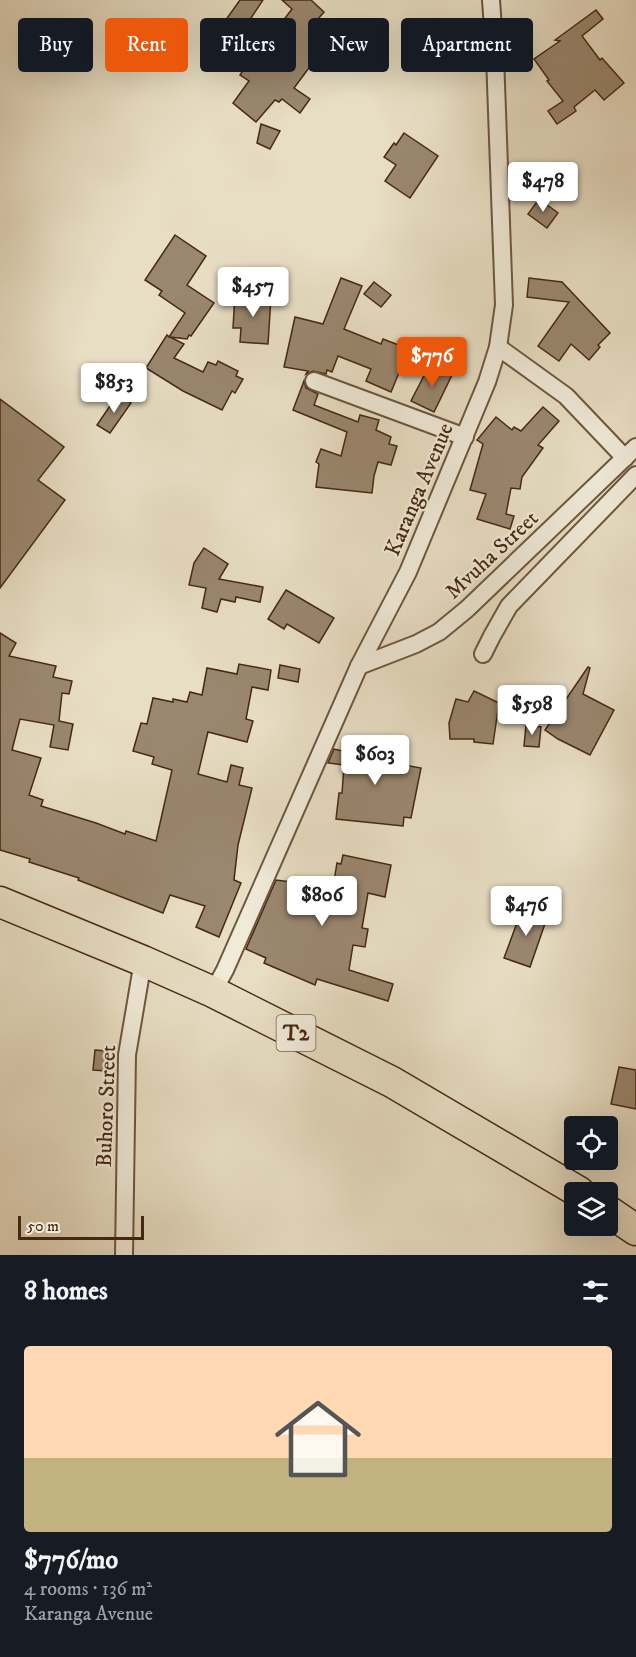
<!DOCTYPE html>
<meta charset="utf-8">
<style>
body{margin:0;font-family:"IM FELL DW Pica",serif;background:#20242c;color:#f1f3f6;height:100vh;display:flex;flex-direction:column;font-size:22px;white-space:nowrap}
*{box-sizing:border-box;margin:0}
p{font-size:20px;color:#9ea1a6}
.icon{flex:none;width:33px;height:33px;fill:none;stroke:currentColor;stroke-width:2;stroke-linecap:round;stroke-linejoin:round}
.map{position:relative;height:1255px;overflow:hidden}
.details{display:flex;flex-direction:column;background:#171b24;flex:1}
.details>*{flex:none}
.guide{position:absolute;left:18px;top:18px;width:600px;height:54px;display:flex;gap:12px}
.fabs{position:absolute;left:564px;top:1116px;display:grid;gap:12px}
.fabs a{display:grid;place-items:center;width:54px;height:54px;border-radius:6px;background:#171b24;box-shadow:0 6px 24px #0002;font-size:30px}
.scale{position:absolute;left:18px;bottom:15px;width:126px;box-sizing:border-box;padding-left:6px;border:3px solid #462812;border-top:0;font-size:16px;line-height:21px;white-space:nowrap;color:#462812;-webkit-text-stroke:4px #f0ead9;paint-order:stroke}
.price{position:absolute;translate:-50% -51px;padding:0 14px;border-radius:6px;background:#fff;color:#222;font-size:20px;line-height:39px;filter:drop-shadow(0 2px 3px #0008)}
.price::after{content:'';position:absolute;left:50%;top:36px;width:18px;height:14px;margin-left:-9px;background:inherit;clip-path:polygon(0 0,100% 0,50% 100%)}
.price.active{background:#ea580c;color:#fff}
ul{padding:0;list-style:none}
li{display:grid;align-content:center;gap:12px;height:318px;padding:0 24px}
li span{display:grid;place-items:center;height:186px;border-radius:6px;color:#555}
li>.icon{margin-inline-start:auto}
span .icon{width:108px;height:108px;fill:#fffc;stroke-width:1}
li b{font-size:26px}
h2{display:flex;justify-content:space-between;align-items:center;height:72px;padding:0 24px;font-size:26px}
.chip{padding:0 21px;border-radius:6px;background:#171b24;box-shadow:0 6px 24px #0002;font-size:21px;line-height:54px}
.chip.active{background:#ea580c;color:#fff}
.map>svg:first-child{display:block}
</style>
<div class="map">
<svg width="636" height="1255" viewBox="0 0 636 1255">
<rect width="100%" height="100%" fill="#e8dec4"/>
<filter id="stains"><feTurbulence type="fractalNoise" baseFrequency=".00333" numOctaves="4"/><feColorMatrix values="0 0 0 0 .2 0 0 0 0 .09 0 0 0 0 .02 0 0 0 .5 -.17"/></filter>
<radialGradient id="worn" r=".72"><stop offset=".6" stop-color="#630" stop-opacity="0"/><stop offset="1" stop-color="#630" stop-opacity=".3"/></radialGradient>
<!-- building -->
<g fill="#9a876f" stroke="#462812" stroke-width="1.5">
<path d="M 240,0 L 263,0 L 251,18 L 273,34 L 292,9 L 282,0 L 311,0 L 324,12 L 312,26 L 334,43 L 319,64 L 314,61 L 294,88 L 310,99 L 300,113 L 282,99 L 279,102 L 275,100 L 256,122 L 233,103 L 249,81 L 240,75 L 259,45 L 225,21 Z"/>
<path d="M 596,10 L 603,19 L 582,36 L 600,60 L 602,58 L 624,83 L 604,100 L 595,90 L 574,107 L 576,111 L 557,124 L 548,111 L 563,101 L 547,81 L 549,80 L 534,59 L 560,41 L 555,40 Z"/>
<path d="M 261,124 L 280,131 L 270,149 L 257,143 Z"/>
<path d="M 404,133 L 438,156 L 410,198 L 385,181 L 396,165 L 384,157 L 394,143 L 396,145 Z"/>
<path d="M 539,199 L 558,213 L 547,228 L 528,214 Z"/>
<path d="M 175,235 L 206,256 L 187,285 L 214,303 L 191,336 L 189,335 L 187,339 L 170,337 L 184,344 L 174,358 L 203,372 L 208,362 L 216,365 L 218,361 L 238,371 L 236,376 L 243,379 L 235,393 L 232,391 L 222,410 L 183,391 L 146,368 L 167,335 L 169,337 L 185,313 L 159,295 L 162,291 L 145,280 Z"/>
<path d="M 341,278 L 362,286 L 344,329 L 381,344 L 383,339 L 409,349 L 391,392 L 366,381 L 371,369 L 338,356 L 332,372 L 327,370 L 326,374 L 313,371 L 306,374 L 308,371 L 284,367 L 295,317 L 323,324 Z"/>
<path d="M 529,278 L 562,282 L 610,333 L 598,345 L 600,347 L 589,360 L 571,344 L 559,361 L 538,346 L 569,302 L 527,297 Z"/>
<path d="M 374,282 L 391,295 L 381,307 L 364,294 Z"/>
<path d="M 235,294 L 271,297 L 268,344 L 240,342 L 241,328 L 233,328 Z"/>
<path d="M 430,364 L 452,375 L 434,412 L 411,401 Z"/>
<path d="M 304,381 L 306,388 L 318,394 L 314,405 L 358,422 L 360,415 L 379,420 L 376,430 L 391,437 L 389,444 L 397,446 L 391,465 L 378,462 L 374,476 L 372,493 L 316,487 L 319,464 L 316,462 L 321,449 L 341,456 L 347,432 L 293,410 Z"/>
<path d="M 118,394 L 131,403 L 110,433 L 97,425 Z"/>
<path d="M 0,399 L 64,447 L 38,480 L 65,500 L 0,588 Z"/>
<path d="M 543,407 L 559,421 L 538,445 L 543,448 L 522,477 L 520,489 L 511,488 L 506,514 L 514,516 L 510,529 L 477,519 L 486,494 L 470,490 L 483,444 L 477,440 L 496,417 L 512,430 L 514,427 L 521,431 Z"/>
<path d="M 204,548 L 228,564 L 219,579 L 263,587 L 260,602 L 236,597 L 235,602 L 221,599 L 217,612 L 202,608 L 206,588 L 189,585 L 194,563 Z"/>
<path d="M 286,590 L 334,618 L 319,643 L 287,624 L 284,629 L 268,619 Z"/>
<path d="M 0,633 L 16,643 L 9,656 L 56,666 L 53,677 L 72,681 L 69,694 L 62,693 L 59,721 L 73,724 L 68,750 L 50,747 L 54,725 L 20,719 L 12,750 L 41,758 L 29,795 L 43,800 L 41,806 L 96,823 L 125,834 L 126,831 L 156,841 L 172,770 L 152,764 L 154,757 L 133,751 L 141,723 L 147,724 L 153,698 L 173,702 L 173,699 L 187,702 L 190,692 L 202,695 L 207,668 L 237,674 L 239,664 L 271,670 L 268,690 L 252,687 L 246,719 L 253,721 L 247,742 L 208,732 L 198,774 L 227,782 L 231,765 L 243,768 L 239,785 L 252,788 L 238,845 L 234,880 L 241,883 L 219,937 L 196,927 L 205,906 L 170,895 L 163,913 L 78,880 L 79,878 L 29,862 L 30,859 L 0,850 Z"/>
<path d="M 280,665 L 300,669 L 298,682 L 278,678 Z"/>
<path d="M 588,667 L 590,668 L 583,694 L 614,710 L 590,755 L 558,739 L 545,730 Z"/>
<path d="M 474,691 L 499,703 L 493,744 L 474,742 L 474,739 L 450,739 L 449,723 L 456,699 L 468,702 Z"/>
<path d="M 526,725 L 541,727 L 539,747 L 524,746 Z"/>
<path d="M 358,741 L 390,750 L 388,762 L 421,768 L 411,818 L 404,817 L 403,826 L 336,819 L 339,793 L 342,793 L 344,765 L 328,763 L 334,749 L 343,751 L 345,743 L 358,746 Z"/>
<path d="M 343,855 L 391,865 L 385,897 L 368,893 L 362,928 L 368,929 L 365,947 L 353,945 L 349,970 L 393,984 L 388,1001 L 317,979 L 315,985 L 264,963 L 266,958 L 246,949 L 276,880 L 333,887 L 337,863 L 341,864 Z"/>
<path d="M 524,904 L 531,909 L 548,915 L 530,967 L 504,958 Z"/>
<path d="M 95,1050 L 108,1051 L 106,1071 L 93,1070 Z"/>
<path d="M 619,1067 L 636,1070 L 636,1109 L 611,1104 Z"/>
</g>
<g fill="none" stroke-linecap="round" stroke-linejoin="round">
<!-- street casing -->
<g stroke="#6e563e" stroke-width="20">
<g id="street">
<path d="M 498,347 L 566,396 L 625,458"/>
<path d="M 314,381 L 465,437"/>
<path d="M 483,654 L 492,636 L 509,606 L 636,475"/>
<path d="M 359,666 L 416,644 L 439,632 L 467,609 L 636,447"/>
<path d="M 213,992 L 225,970 L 359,666 L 408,572 L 487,382 L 498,347 L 504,305 L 495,56 L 491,0"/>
<path d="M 124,1255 L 127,1055 L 143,961"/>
</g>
</g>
<!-- highway casing -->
<g stroke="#462812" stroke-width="33">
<g id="highway">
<path d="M 0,902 L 143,961 L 213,992 L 392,1082 L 579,1192"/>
<path d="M 608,1211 L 636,1230"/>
</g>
</g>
<!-- street -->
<use href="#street" stroke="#f0ead9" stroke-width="16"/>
<!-- highway -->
<use href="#highway" stroke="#e8dec4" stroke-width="30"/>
</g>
<g text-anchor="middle" stroke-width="4.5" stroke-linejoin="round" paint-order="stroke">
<!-- shield labels -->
<rect fill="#f0ead9" stroke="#79624e" stroke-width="1.5" x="276.5" y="1015" width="39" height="36" rx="4.5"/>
<g font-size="21" font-weight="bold" fill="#462812">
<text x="296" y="1040">T2</text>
</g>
<!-- street labels -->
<g font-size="22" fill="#462812" stroke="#f0ead9">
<text transform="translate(418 489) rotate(-67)" y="8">Karanga Avenue</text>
<text transform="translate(491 554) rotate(-43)" y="8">Mvuha Street</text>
<text transform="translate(105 1106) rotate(-88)" y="8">Buhoro Street</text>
</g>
</g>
<rect width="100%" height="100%" filter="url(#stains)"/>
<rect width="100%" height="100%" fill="url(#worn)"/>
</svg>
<div class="fabs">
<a><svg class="icon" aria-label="locate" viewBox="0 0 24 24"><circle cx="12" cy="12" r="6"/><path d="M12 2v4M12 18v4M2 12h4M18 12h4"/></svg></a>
<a><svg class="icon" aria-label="layers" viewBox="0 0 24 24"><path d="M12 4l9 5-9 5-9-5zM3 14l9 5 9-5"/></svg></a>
</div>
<div class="scale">50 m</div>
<b class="price" style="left:543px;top:213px">$478</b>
<b class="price" style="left:253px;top:318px">$457</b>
<b class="price active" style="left:432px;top:388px">$776</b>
<b class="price" style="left:114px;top:414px">$853</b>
<b class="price" style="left:532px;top:736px">$598</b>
<b class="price" style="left:375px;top:786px">$603</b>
<b class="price" style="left:322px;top:927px">$806</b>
<b class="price" style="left:526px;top:937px">$476</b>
<div class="guide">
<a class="chip">Buy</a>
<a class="chip active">Rent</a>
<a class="chip">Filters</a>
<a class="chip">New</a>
<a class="chip">Apartment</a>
</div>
</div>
<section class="details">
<h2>8 homes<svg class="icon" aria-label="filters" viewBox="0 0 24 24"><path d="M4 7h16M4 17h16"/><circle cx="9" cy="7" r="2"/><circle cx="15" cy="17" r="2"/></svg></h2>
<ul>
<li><span style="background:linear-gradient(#ffd9b3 60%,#c2b280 0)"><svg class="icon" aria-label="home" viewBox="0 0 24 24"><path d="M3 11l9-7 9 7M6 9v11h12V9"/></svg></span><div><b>$776/mo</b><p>4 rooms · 136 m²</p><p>Karanga Avenue</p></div></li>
</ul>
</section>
